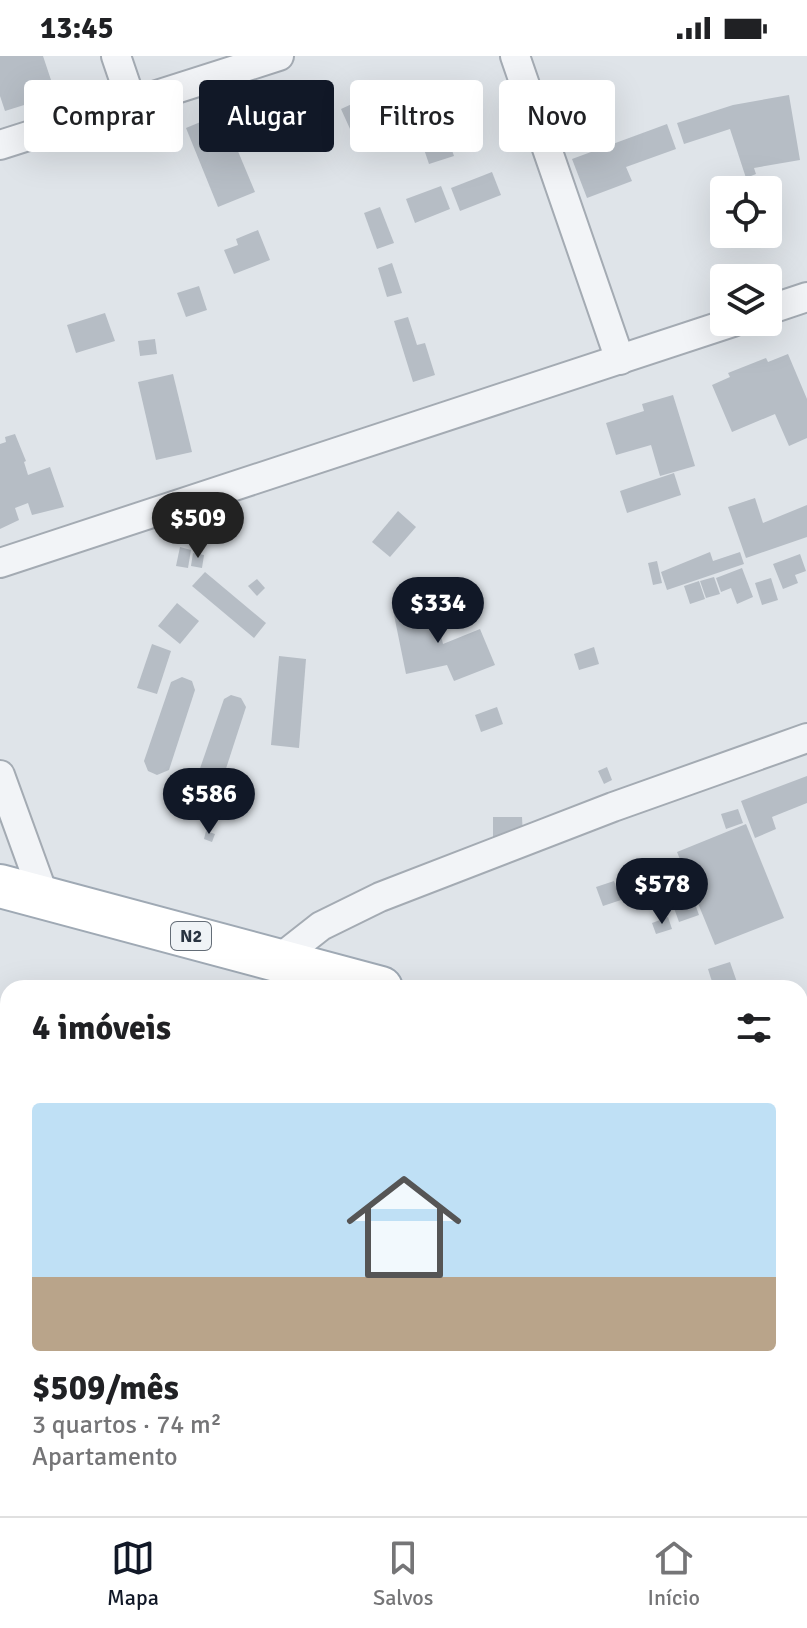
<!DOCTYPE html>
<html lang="pt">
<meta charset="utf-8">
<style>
body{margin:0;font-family:Signika,sans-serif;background:#f6f6f6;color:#202124;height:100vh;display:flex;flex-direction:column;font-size:30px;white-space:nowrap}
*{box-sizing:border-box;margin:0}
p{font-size:26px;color:#757577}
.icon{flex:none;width:44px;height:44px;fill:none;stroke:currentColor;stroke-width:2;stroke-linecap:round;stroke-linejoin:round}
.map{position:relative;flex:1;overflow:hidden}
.drawer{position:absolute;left:0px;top:924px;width:808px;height:536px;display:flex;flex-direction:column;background:#fff;border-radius:24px 24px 0 0;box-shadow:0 8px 32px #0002}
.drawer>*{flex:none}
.hud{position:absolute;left:24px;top:24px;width:760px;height:72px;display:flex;gap:16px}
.tools{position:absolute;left:710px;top:120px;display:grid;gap:16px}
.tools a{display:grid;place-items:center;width:72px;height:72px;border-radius:8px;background:#fff;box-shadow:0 8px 32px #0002;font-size:40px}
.price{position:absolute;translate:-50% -68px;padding:0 18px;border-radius:28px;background:#111827;color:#fff;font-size:26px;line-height:52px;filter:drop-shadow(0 2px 4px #0008)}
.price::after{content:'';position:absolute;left:50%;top:48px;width:24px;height:18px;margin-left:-12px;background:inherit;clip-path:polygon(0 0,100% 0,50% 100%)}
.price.current{background:#222;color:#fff}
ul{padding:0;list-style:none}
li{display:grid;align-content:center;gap:16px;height:424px;padding:0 32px}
li span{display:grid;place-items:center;height:248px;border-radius:8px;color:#555}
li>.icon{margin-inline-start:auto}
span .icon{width:144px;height:144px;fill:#fffc;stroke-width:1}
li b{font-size:34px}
h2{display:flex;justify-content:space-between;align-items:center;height:96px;padding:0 32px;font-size:34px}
.tag{padding:0 28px;border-radius:8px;background:#fff;box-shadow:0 8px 32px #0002;font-size:28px;line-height:72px}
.tag.current{background:#111827;color:#fff}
.status{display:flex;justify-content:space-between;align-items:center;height:56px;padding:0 40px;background:#fff;direction:ltr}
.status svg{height:22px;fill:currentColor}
.tab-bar{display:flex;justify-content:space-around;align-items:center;height:112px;border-top:2px solid #e0e0e0;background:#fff;font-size:22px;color:#757577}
.tab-bar a{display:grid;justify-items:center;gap:4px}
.tab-bar .current{color:#111827}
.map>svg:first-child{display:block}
</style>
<div class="status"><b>13:45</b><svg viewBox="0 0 49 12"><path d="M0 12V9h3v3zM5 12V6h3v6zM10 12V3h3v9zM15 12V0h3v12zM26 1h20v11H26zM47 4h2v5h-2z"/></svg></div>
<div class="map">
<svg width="807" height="1460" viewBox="0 0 807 1460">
<rect width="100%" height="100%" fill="#dfe4e9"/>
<!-- green -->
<path fill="#c7d3c0" d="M 503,1452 L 540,1452 L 545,1460 L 501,1460 Z"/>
<!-- building -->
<g fill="#b6bdc5">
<path d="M 0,0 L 43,0 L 56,39 L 5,55 L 0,40 Z"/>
<path d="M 101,25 L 107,42 L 76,53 L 74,47 L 92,41 L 88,30 Z"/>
<path d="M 398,27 L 411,55 L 404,35 L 429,27 L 454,100 L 429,108 L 412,58 L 355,84 L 341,53 Z"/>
<path d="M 789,39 L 800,104 L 754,112 L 756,118 L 746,122 L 730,73 L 684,88 L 677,67 L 733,49 Z"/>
<path d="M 222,57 L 255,136 L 218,151 L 186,72 Z"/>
<path d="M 667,68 L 676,93 L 626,111 L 632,125 L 587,142 L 572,103 Z"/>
<path d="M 492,116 L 501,139 L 460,155 L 451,132 Z"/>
<path d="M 441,130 L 450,153 L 415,167 L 406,143 Z"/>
<path d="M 380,151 L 394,187 L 377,193 L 364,157 Z"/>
<path d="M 258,174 L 270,204 L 234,218 L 224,194 L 238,189 L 236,183 Z"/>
<path d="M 392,207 L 402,237 L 387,241 L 378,212 Z"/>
<path d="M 199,230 L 207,254 L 186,261 L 177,237 Z"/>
<path d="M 105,257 L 115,285 L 76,297 L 67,269 Z"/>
<path d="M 408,261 L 417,289 L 425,287 L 435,319 L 413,326 L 394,265 Z"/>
<path d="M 155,283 L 157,298 L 140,300 L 138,285 Z"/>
<path d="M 788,298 L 807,343 L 807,382 L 789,390 L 775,358 L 732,376 L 712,329 L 730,321 L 728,317 L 766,302 L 768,306 Z"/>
<path d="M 173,318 L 192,396 L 156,404 L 138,326 Z"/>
<path d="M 673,339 L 695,410 L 660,420 L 651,389 L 616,399 L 606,367 L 644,355 L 642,348 Z"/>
<path d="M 15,378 L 26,405 L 24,406 L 28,419 L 50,411 L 64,451 L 32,459 L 28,447 L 15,452 L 19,464 L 0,473 L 0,388 L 6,386 L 5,381 Z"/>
<path d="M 674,417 L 681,439 L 627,457 L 620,435 Z"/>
<path d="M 755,442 L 763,467 L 807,449 L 807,481 L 746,502 L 728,451 Z"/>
<path d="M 398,455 L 416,471 L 390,501 L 372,486 Z"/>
<path d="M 180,491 L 191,494 L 188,512 L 176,510 Z"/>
<path d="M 710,496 L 713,505 L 740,496 L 744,508 L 667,534 L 661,516 Z"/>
<path d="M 193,497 L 204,499 L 202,512 L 191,510 Z"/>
<path d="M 800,498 L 806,515 L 795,519 L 798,527 L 783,533 L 773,508 Z"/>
<path d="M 657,505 L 662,527 L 653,529 L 648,507 Z"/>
<path d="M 742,512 L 753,541 L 737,548 L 731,532 L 721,536 L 716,522 Z"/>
<path d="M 205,516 L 266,567 L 254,582 L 192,530 Z"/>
<path d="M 714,521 L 720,538 L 706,542 L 700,525 Z"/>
<path d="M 771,522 L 778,544 L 762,549 L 755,527 Z"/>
<path d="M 257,523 L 265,532 L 257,540 L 248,530 Z"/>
<path d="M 699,525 L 705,543 L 690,548 L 684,530 Z"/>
<path d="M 433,546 L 443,588 L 480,573 L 495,609 L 454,625 L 447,609 L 406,618 L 393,554 Z"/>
<path d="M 177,547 L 199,565 L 180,588 L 158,570 Z"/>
<path d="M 152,588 L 171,595 L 157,638 L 137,632 Z"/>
<path d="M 594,591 L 599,608 L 579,614 L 574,598 Z"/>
<path d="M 279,600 L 306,603 L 299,692 L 271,689 Z"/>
<path d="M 182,621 L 192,625 L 195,634 L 169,714 L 157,719 L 148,715 L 144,705 L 171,626 Z"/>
<path d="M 231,639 L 241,642 L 246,651 L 220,731 L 209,736 L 200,733 L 196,724 L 224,643 Z"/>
<path d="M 497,651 L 503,668 L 481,676 L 475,659 Z"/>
<path d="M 607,711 L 612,724 L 604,728 L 598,715 Z"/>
<path d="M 807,720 L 807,747 L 772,761 L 776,773 L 755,782 L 741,745 Z"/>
<path d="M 738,753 L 743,767 L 726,773 L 721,758 Z"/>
<path d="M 493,761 L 522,761 L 523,780 L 493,781 Z"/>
<path d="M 746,768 L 784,862 L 715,889 L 677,796 Z"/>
<path d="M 206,775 L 215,778 L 212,786 L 204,783 Z"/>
<path d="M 614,825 L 621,844 L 603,850 L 596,831 Z"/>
<path d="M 689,831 L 699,859 L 679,866 L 669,838 Z"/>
<path d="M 668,861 L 672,873 L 656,878 L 652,867 Z"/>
<path d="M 730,906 L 739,932 L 714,932 L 708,913 Z"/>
<path d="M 800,961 L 807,962 L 807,976 L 800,974 Z"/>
</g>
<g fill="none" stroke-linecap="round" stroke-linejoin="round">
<!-- minor casing -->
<g stroke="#a4abb3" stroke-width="32">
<g id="minor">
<path d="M 116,0 L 132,47"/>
<path d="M 515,0 L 620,304"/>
<path d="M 0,89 L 279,0"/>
<path d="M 768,254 L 807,241"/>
<path d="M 0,507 L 733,266"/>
<path d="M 0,719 L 45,843"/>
<path d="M 279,903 L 321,870 L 380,841 L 613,751 L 807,682"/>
<path d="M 460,1460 L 462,1452"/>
</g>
</g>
<!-- primary casing -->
<g stroke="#9fa9b4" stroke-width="46">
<g id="primary">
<path d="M 0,830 L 381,932"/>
<path d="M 800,1050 L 807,1052"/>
</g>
</g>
<!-- minor -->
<use href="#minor" stroke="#f2f4f7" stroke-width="28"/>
<!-- primary -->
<use href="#primary" stroke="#fff" stroke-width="42"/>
</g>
<g text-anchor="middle" stroke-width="6" stroke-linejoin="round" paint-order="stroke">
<!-- shield labels -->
<rect fill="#eff3f6" stroke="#646d77" stroke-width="2" x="171" y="866" width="40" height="28" rx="6"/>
<g font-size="18" font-weight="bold" fill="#283340">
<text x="191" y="886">N2</text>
</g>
</g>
</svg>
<div class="tools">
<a><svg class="icon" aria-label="locate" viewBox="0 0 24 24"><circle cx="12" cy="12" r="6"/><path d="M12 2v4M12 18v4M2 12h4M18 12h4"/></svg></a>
<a><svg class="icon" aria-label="layers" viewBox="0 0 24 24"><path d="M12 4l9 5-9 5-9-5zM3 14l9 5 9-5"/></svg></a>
</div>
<b class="price current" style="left:198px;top:504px">$509</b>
<b class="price" style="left:438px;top:589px">$334</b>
<b class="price" style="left:209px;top:780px">$586</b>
<b class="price" style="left:662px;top:870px">$578</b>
<div class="hud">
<a class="tag">Comprar</a>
<a class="tag current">Alugar</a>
<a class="tag">Filtros</a>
<a class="tag">Novo</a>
</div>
<section class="drawer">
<h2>4 imóveis<svg class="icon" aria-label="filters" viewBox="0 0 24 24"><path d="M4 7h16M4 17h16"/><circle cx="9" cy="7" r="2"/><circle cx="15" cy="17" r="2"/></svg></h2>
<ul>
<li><span style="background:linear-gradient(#bfe0f5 70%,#b9a48a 0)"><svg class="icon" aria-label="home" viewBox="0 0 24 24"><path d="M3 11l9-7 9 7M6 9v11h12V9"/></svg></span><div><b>$509/mês</b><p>3 quartos · 74 m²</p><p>Apartamento</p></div></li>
</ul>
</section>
</div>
<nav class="tab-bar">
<a class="current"><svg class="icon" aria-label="map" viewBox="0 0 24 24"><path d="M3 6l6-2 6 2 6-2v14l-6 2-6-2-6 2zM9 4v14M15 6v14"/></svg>Mapa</a>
<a><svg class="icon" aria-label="saved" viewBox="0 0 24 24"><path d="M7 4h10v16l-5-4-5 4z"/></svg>Salvos</a>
<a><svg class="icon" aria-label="home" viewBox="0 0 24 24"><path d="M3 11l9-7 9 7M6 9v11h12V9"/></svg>Início</a>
</nav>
